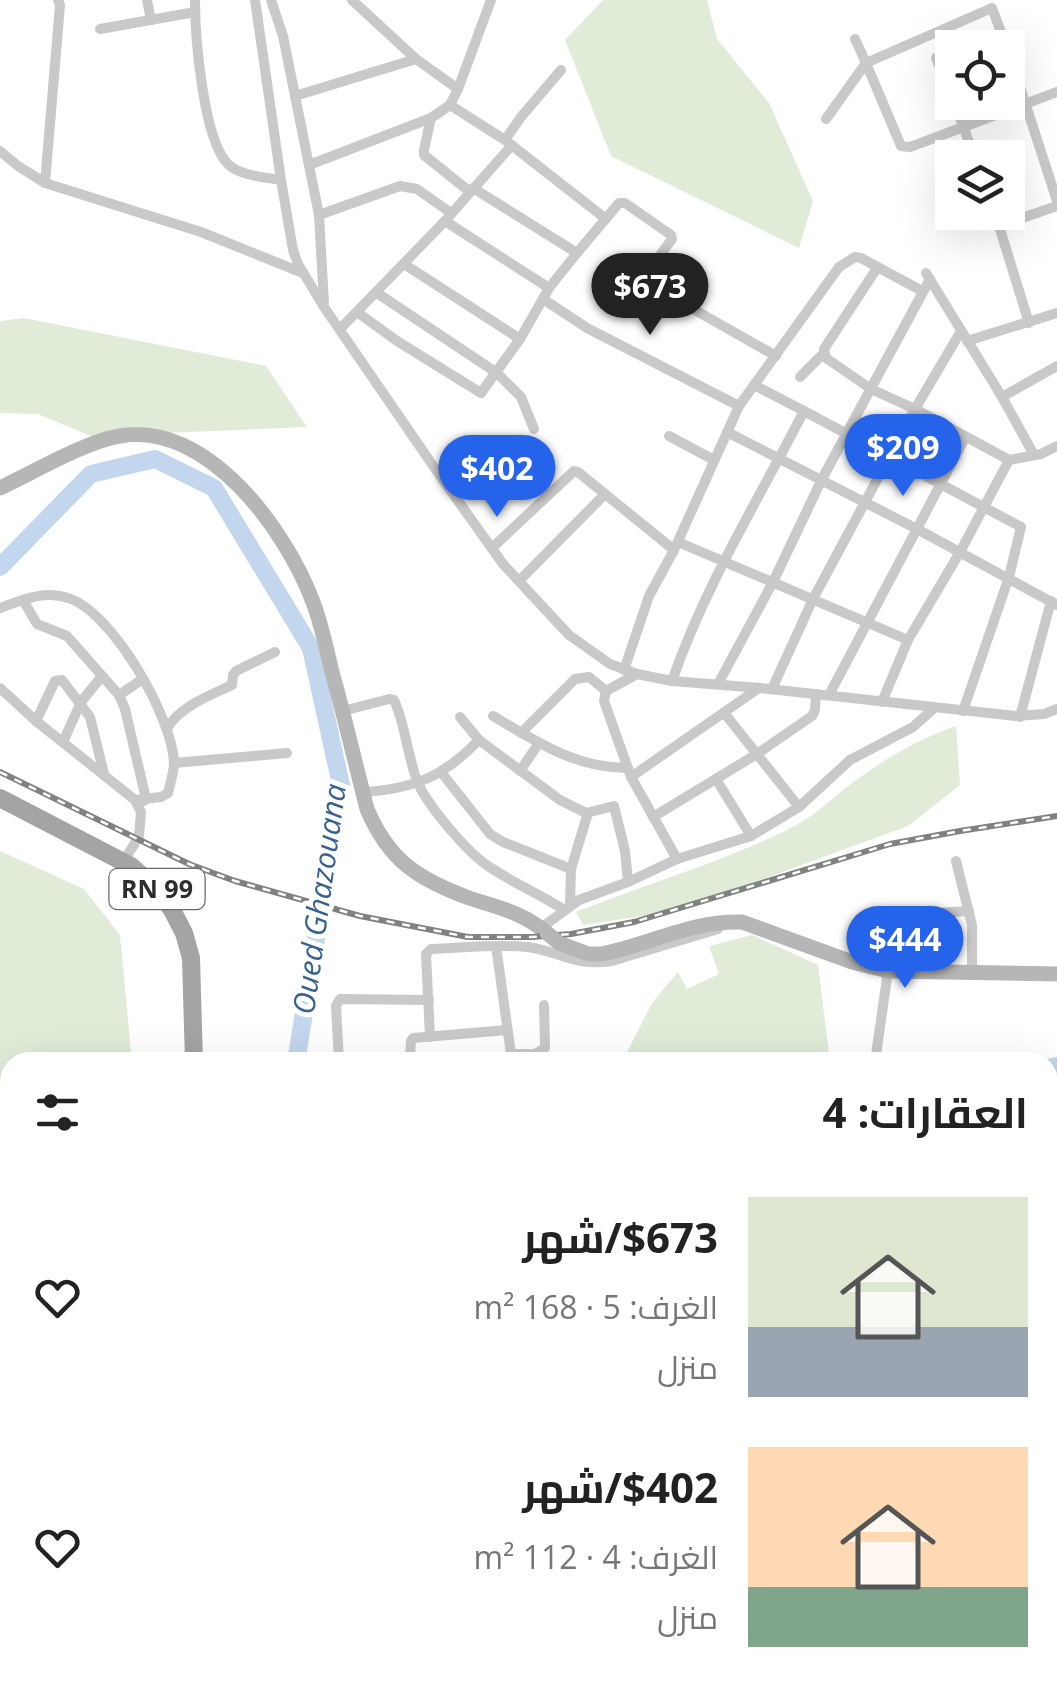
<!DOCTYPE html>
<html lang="ar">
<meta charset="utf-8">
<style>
body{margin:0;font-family:"Open Sans",Cairo,sans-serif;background:#f6f6f6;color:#222;direction:rtl;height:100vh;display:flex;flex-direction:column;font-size:38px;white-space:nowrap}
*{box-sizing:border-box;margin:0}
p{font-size:32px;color:#767676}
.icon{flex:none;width:55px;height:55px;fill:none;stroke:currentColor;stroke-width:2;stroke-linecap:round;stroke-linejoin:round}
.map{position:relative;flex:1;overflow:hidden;direction:ltr}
.panel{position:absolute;left:0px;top:1052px;width:1058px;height:642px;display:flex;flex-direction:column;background:#fff;border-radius:30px 30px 0 0;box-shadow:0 10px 40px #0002;direction:rtl}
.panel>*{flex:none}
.fabs{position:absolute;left:935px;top:30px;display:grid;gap:20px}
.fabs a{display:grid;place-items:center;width:90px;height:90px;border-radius:0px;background:#fff;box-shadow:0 10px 40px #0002;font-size:50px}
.price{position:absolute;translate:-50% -85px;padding:0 22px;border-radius:35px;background:#2563eb;color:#fff;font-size:32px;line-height:65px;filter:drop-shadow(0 2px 5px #0008)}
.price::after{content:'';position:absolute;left:50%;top:60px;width:30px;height:22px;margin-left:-15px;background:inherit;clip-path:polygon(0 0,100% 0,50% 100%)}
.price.current{background:#222;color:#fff}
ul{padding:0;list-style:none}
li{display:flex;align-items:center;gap:30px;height:250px;padding:0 30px}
li span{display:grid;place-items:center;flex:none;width:280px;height:200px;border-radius:0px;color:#555}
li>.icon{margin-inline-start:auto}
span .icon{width:120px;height:120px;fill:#fffc;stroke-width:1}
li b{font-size:42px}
h2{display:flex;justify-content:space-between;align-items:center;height:120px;padding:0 30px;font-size:42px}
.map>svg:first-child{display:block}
</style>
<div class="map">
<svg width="1057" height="1694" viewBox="0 0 1057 1694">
<rect width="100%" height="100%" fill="#fff"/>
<!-- green -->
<g fill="#e0ebd8">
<path d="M 603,0 L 707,0 L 717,39 L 769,103 L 813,201 L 799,248 L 611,156 L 565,40 Z"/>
<path d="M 24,318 L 266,366 L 307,427 L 91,436 L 38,414 L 0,413 L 0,321 Z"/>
<path d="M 956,726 L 960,785 L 908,826 L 676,911 L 583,925 L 576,912 C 648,883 723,862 793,827 C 815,816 834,796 855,781 C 886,758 919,739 956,726 Z"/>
<path d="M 0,851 L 84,889 L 120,935 L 132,1062 L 10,1062 L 10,1685 L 129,1685 L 114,1694 L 6,1694 L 0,1691 Z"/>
<path d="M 752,935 L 818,965 L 830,1062 L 622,1062 L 652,1003 L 678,972 L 687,989 L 719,974 L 709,946 Z"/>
<path d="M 282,1685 L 427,1685 L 417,1694 L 297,1694 Z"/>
</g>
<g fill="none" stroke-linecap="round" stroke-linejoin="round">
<!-- river -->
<g stroke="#c2d6ed" stroke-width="18">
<path d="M 0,567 L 91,474 L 155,459 L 214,488 L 311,648 L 341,785 L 296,1062"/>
<path d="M 1048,1068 L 1057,1066"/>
</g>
<!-- minor -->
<g stroke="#c9c9c9" stroke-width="10">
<path d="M 147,0 L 151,20"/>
<path d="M 195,0 C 195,35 203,142 229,165 C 242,176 264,177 281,180"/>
<path d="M 255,0 L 281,180 L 293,250 L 298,264 L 324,307 L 436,470 L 503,564 L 569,635 L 610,664 L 637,674 L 672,681 L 760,688 L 1016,716 L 1044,714 L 1057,709"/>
<path d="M 271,0 L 283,36 L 319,215 L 324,303"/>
<path d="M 352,0 L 416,59 L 458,89"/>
<path d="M 100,29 L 195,12"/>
<path d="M 1007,48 L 992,8 L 866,63 L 901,146 L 910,147 L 1057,92"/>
<path d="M 1008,50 L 1057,201"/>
<path d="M 936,58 L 952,98"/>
<path d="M 295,96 L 416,59"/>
<path d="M 954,102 L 975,158"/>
<path d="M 450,105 L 505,140 L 606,219"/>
<path d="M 431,118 L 424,150 L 424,155 L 470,192"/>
<path d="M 826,119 L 866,63 L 855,39"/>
<path d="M 505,140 L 521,117 L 561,70"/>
<path d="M 0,151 L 18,166 L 45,183 L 201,232 L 303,273"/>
<path d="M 309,165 L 431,118 L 450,105 L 458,89 L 491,0"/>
<path d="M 45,183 L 60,5 L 58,0"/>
<path d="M 473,188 L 577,253 L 619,203 L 625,203 L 671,235 L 672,239 L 646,274 L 649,284 L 776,356"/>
<path d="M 994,212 L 999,226 L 1057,206"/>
<path d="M 319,215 L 400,186 L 417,189 L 451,213"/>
<path d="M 445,221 L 549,288"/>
<path d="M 999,226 L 1029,323"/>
<path d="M 404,264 L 520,339"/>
<path d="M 877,268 L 824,349 L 826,358 L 871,389 L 915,409 L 1009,460"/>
<path d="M 926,273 L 1002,397"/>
<path d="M 377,293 L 497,373 L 521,397 L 534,429"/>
<path d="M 543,299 L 587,328 L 739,406"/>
<path d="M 357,312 L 397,341 L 481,393 L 520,339 L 549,288 L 577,253"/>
<path d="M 340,329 L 445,221 L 512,145"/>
<path d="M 967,341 L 1057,313"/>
<path d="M 800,377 L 823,354"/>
<path d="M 754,385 L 804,411"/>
<path d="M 727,432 L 917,529 L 1057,605"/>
<path d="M 669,436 L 714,460"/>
<path d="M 1034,455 L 1002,397 L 1057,366"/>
<path d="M 678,542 L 908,640"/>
<path d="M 492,548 L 574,471 L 578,472 L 674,550"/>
<path d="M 519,581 L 605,494"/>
<path d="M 23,600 L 37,624 L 67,636 L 119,695 L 125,709 L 146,799 L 144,801"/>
<path d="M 0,608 C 22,600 44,590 68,598 C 112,611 173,718 174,763 C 174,772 170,784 168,793 L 161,797 L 135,800"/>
<path d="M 624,670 L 649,596 L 674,550 L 739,406 L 839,267 L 855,257 L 861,258 L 922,291"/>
<path d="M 637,674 L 606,691 L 604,701 L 631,777 L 677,859"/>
<path d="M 672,681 C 705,586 758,500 804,411 L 1021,527 L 1009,577 L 963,711"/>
<path d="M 718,684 L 773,582 L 822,479 L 930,279"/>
<path d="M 0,688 L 36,721 L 135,800 L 141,812 L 139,836"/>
<path d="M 772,689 L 813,599 L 915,409 L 961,331"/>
<path d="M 119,695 L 143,679"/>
<path d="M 829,695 L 965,438"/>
<path d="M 882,702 L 908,640 L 960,552 L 1009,460 L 1041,454 L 1057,446"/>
<path d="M 343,711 L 389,699 L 394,700 C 406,726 407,756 418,783 C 428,806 467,852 488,866 C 512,882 539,894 563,909"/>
<path d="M 725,714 L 799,807"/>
<path d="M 493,716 C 537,742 575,768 628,768"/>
<path d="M 460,717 L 479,740 L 560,800 L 586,813 L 587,816 L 571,869 L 570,904"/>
<path d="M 1020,717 L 1051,601"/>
<path d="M 36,721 L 55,681 L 62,680 L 90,717 L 104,774"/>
<path d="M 167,729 C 178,707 211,695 232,685 L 233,675 L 236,671 L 275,652"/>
<path d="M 521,733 L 575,679 L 589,677 L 606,691"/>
<path d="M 63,742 L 81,702 L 102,676"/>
<path d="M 174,763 L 287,753"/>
<path d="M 520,771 L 539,743"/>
<path d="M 441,772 L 490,834 L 503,842 L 571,869"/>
<path d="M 631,777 L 759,688"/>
<path d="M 716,779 L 751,836"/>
<path d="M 363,792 C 414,789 443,777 479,740"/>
<path d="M 586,813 L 614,806 L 625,851 L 628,882"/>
<path d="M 653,817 L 757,754 L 812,716 L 815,710 L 816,694"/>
<path d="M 956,861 L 972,925 L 972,973"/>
<path d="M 123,862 L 135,843"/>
<path d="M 862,917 L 893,914"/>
<path d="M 541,928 L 579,900 L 628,882 L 677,859 L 751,836 L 799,807 L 850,760 L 913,727 L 934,708"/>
<path d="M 496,946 L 511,1054 L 535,1054 L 545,1048 L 544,1005"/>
<path d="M 430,1037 L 426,954 L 431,949 C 463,948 495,944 527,947 C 560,951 575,967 612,961 L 718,929"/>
<path d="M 410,1057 L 411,1041 L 413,1038 L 507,1030"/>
<path d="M 339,1062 L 336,1006 L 340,999 L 429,1000"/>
<path d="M 875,1062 L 888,971 L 892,916 L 969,911"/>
<path d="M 1048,1107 L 1057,1105"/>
<path d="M 1048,1154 L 1057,1151"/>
<path d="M 1048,1220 L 1057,1222"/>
<path d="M 1048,1334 L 1057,1332"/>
<path d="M 1048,1387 L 1057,1378"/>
<path d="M 227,1685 L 244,1694"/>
<path d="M 176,1694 L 184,1685"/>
<path d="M 868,1694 L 913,1689 L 921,1694"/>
</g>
<!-- secondary -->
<g stroke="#b6b6b6" stroke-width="15">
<path d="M 0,488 C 32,473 85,442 119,436 C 207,420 286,530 313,602 C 321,623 326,646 331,668 C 344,715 355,762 367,809 C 389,861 418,879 469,898 C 499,908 522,912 547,933"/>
<path d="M 559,943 L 588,954 L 601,954 C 649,945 692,920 742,922 L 852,962 L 888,971 L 1057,974"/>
</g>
<!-- primary -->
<g stroke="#a4a4a4" stroke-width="18">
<path d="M 0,798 L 131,866 L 157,889 L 172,910 L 184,933 L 191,958 L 194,1062"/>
<path d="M 1048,1266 L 1049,1279"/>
</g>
<!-- rail casing -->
<g stroke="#818181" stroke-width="6">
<path id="rail" d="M 0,772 L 189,864 L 235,881 L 360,916 L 468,937 L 532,937 L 571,934 L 634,922 L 890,844 L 960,831 L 1057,816"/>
</g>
<!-- rail -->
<use href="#rail" stroke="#fff" stroke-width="2.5" stroke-dasharray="8" stroke-linecap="butt"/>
<!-- secondary-bridge -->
<path stroke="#b6b6b6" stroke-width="15" d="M 547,933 L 559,943"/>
</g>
<g text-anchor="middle" stroke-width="10" stroke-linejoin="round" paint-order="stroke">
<!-- shield labels -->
<rect fill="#fff" stroke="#6b6b6b" stroke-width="2.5" x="109.5" y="869" width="95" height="40" rx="8"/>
<g font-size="25" font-weight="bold" fill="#2c2c2c">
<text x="157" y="898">RN 99</text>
</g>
<!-- water labels -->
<g font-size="30" font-style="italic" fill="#356193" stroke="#fff">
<text transform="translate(320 899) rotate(-82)" y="10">Oued Ghazouana</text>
</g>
</g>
</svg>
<div class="fabs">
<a><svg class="icon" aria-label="locate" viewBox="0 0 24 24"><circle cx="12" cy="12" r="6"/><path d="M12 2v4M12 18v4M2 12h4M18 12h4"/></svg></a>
<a><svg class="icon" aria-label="layers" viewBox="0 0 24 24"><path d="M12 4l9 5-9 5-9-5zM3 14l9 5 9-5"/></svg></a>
</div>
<b class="price current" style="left:650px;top:338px">$673</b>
<b class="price" style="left:903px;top:499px">$209</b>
<b class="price" style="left:497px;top:520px">$402</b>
<b class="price" style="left:905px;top:991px">$444</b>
<section class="panel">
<h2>العقارات: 4<svg class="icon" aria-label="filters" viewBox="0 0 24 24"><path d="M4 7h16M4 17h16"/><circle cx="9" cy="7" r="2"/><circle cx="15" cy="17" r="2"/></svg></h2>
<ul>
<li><span style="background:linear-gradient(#dfe7d0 65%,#9aa5b1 0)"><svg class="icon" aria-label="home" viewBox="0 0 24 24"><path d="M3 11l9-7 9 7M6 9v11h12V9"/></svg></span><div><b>$673/شهر</b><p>الغرف: 5 · 168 m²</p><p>منزل</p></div><svg class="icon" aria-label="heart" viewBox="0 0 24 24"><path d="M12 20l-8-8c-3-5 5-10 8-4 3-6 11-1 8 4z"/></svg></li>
<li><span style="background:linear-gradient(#ffd9b3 70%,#7fa58c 0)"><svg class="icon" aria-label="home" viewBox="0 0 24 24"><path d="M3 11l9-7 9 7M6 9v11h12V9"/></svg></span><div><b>$402/شهر</b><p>الغرف: 4 · 112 m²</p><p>منزل</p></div><svg class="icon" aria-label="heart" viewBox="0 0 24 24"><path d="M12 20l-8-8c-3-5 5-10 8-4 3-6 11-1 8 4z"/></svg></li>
</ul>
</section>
</div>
